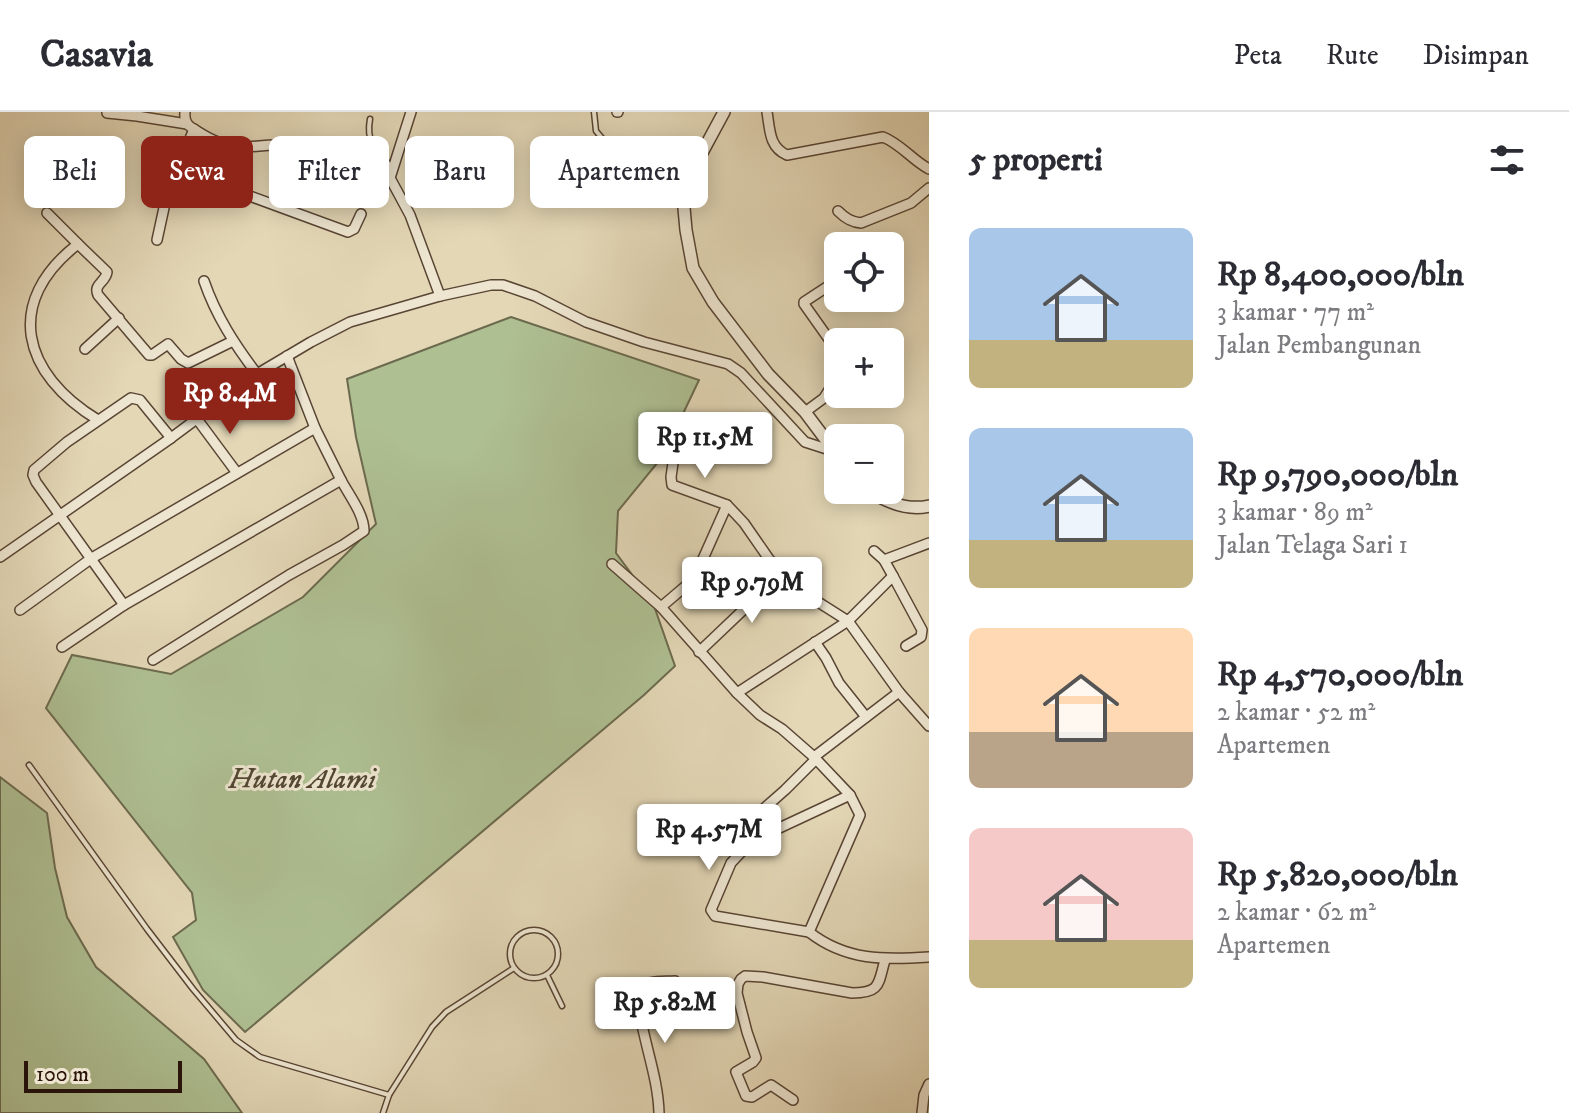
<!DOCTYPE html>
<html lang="id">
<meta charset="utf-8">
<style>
body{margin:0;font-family:"IM FELL DW Pica",serif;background:#f2f2f3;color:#2b2b33;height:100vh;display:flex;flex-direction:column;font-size:30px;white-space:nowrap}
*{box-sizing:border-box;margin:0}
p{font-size:26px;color:#7c7c81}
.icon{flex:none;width:44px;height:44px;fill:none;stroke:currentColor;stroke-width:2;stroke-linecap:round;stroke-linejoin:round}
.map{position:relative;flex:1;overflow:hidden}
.details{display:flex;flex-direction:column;background:#fff;width:640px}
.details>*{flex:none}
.hud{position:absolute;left:24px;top:24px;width:760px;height:72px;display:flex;gap:16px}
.tools{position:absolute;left:824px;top:120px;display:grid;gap:16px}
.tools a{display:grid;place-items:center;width:80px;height:80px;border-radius:12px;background:#fff;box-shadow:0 4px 20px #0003;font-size:40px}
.scale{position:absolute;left:24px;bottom:20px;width:158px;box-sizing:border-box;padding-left:8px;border:4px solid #2b1409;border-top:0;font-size:22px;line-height:28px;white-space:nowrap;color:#2b1409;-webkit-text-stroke:6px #ede5d0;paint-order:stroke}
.price{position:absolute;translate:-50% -68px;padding:0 18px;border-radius:8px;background:#fff;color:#222;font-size:26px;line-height:52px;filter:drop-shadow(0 2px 4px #0008)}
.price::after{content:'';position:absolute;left:50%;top:48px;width:24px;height:18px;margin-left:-12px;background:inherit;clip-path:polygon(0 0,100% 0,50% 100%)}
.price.on{background:#8f2418;color:#fff}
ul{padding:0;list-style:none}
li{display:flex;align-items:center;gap:24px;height:200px;padding:0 40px}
li span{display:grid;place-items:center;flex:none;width:224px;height:160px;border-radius:12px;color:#555}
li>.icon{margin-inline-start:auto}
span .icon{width:96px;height:96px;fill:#fffc;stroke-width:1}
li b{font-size:34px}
h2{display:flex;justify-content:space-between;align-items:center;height:96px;padding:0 40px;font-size:34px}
.pill{padding:0 28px;border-radius:12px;background:#fff;box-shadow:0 4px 20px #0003;font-size:28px;line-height:72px}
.pill.on{background:#8f2418;color:#fff}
header{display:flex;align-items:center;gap:48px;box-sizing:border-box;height:112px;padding:0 40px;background:#fff;border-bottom:2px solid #e1e1e2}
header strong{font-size:38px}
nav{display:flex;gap:44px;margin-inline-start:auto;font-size:28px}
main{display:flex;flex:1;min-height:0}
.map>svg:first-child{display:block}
</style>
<header>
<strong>Casavia</strong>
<nav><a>Peta</a><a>Rute</a><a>Disimpan</a></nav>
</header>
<main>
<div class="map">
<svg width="929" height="1001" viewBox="0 0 929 1001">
<rect width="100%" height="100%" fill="#e3d7b6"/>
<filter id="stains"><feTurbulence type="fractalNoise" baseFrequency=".0025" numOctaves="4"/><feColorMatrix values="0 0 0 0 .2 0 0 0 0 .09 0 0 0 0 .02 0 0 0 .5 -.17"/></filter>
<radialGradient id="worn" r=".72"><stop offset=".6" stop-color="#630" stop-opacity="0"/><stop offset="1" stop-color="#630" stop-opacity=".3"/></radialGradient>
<!-- green -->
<g fill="#aebf92" stroke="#6c6a4e" stroke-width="2">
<path d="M 511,205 L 699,268 L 663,344 L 618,399 L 616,441 L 653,491 L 675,554 L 644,583 L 245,920 L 203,878 L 173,825 L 196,808 L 192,781 L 46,596 L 72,543 L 171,562 L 303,485 L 376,412 L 356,325 L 347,267 Z"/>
<path d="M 0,665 L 47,701 L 55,756 L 67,805 L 96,855 L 204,947 L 242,1001 L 0,1001 Z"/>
</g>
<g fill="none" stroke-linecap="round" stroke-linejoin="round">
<!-- service casing -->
<g stroke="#594534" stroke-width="7">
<g id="service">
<path d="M 594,0 L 596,19 L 619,46 L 685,73"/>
<path d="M 370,7 C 366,29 374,37 389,52 L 385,62"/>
<path d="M 29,653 L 147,817 L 193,877 L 236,928 L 260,945 L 389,983 L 383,1001"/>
<circle cx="534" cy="842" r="24"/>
<path d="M 547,863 L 562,894"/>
<path d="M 389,983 L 432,915 L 446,900 L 514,856"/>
</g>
</g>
<!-- minor casing -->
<g stroke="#594534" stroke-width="12">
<g id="minor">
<path d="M 185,0 C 184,11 188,14 197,19 C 211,28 227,36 244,35 C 258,35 273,31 288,34 C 323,40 356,55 390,66 L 410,103 L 440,184"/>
<path d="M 617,0 L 618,0"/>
<path d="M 767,0 C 770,18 769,35 787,43 L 883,25 C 901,32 912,48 929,57"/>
<path d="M 107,1 L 137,4 L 187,12"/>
<path d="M 176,57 L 348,120 L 354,117 L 361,102"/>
<path d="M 390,66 L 411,0"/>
<path d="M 838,99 C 845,106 851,110 861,111 L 911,91 L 929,76"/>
<path d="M 47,101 L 78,132"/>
<path d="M 157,128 L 167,82 L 194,17"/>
<path d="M 204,169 C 216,204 235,233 257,262"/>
<path d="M 833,171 L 804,190 L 804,192 L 838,240"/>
<path d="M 85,237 L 119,206"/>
<path d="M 287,244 L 315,316"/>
<path d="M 805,300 L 824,286 L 838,264"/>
<path d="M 197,307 L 237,361"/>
<path d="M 98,308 C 22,262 3,190 78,132 L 107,160 C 106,170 93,172 98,183 L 149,243 L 152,243 L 168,232 L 181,247 L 188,251 L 233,229"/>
<path d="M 673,351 L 671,365 L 672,373 L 727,393"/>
<path d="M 874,439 L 884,448 L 893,464"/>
<path d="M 0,445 L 171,326 L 257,262 L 311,230 L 350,210 L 440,184 L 491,173 L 503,173 L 535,184 L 586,210 L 644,230 L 728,252 L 741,261 L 805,330 L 836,340"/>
<path d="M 884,448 L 929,431"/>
<path d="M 612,452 L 661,495"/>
<path d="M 124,493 L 36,370 L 33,363 L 34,358 L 67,330 L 131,286 L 140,288 L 171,326"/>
<path d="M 20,498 L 92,446 L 315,316 L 341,368 L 124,493 L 62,535"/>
<path d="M 815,530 L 826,546 L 839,571 L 866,605"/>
<path d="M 906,534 L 921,525 L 922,518 L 893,464 L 848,509 L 737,581 L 661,495 L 694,467 L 727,393 L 744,411 L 769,447 L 796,476 L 848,509 L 899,580 L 929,614"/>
<path d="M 699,540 L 782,461"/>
<path d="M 153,548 L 289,463 L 343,433 L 364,419 C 364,402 349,383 341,368"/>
<path d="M 899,580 L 814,645 L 850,683 L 860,703 L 809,820 C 846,849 885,848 929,845"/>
<path d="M 737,581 L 760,603 L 782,617 L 814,645"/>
<path d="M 760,727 L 750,712 L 751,708 L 785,678 L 816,647"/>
<path d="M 809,820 L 715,804 L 711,798 L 731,751 L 746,735 L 775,718 L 850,683"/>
<path d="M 793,988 L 771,973 L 752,985 L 746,984 L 736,960 L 753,950 L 756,946 L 747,920 L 737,881 L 738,872 L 741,867 L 745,864 L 763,865 L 852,881 C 881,881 878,872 885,848"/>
<path d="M 659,1001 C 658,959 638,919 638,877 C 646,868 663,870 675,869"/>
<path d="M 922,1001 L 924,983 L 929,972"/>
</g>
</g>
<!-- tertiary casing -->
<g stroke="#594534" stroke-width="14">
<g id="tertiary">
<path d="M 724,0 L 690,63 L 683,85 L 686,118 L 693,156 L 713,190 L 768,262 L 805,300 L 838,344"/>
<path d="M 868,378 C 886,390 907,399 929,394"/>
</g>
</g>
<!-- service -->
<use href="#service" stroke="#ede5d0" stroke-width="4"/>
<!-- minor -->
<use href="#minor" stroke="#ede5d0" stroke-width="9"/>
<!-- tertiary -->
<use href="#tertiary" stroke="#ede5d0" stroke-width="11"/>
</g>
<g text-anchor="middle" stroke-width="6" stroke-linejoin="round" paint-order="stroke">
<!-- park labels -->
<g font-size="28" font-style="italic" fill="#524732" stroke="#ede5d0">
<text x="302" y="676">Hutan Alami</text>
</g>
</g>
<rect width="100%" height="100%" filter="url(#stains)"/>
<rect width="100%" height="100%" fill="url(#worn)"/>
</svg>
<div class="tools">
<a><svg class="icon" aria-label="locate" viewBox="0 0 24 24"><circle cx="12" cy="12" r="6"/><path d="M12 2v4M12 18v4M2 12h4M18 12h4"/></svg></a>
<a>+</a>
<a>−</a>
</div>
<div class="scale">100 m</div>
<b class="price on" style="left:230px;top:324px">Rp 8.4M</b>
<b class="price" style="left:705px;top:368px">Rp 11.5M</b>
<b class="price" style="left:752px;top:513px">Rp 9.79M</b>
<b class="price" style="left:709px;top:760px">Rp 4.57M</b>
<b class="price" style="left:665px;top:933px">Rp 5.82M</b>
<div class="hud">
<a class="pill">Beli</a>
<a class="pill on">Sewa</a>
<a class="pill">Filter</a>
<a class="pill">Baru</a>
<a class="pill">Apartemen</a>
</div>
</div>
<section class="details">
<h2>5 properti<svg class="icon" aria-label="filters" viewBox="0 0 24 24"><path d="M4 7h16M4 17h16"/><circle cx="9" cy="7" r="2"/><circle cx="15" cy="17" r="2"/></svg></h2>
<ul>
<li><span style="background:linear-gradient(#a9c7e8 70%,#c2b280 0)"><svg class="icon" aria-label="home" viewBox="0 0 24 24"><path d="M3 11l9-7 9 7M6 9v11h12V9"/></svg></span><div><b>Rp 8,400,000/bln</b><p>3 kamar · 77 m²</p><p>Jalan Pembangunan</p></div></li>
<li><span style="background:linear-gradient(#a9c7e8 70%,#c2b280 0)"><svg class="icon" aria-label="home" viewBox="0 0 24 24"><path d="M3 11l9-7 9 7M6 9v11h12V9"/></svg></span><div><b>Rp 9,790,000/bln</b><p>3 kamar · 89 m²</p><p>Jalan Telaga Sari 1</p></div></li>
<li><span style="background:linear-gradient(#ffd9b3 65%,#b9a48a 0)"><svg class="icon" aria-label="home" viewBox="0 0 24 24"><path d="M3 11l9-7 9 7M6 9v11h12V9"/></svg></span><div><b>Rp 4,570,000/bln</b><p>2 kamar · 52 m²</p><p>Apartemen</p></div></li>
<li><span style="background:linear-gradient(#f6c9c9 70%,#c2b280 0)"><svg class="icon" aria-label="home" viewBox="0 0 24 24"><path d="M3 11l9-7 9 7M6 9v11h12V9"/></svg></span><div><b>Rp 5,820,000/bln</b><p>2 kamar · 62 m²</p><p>Apartemen</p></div></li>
</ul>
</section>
</main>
